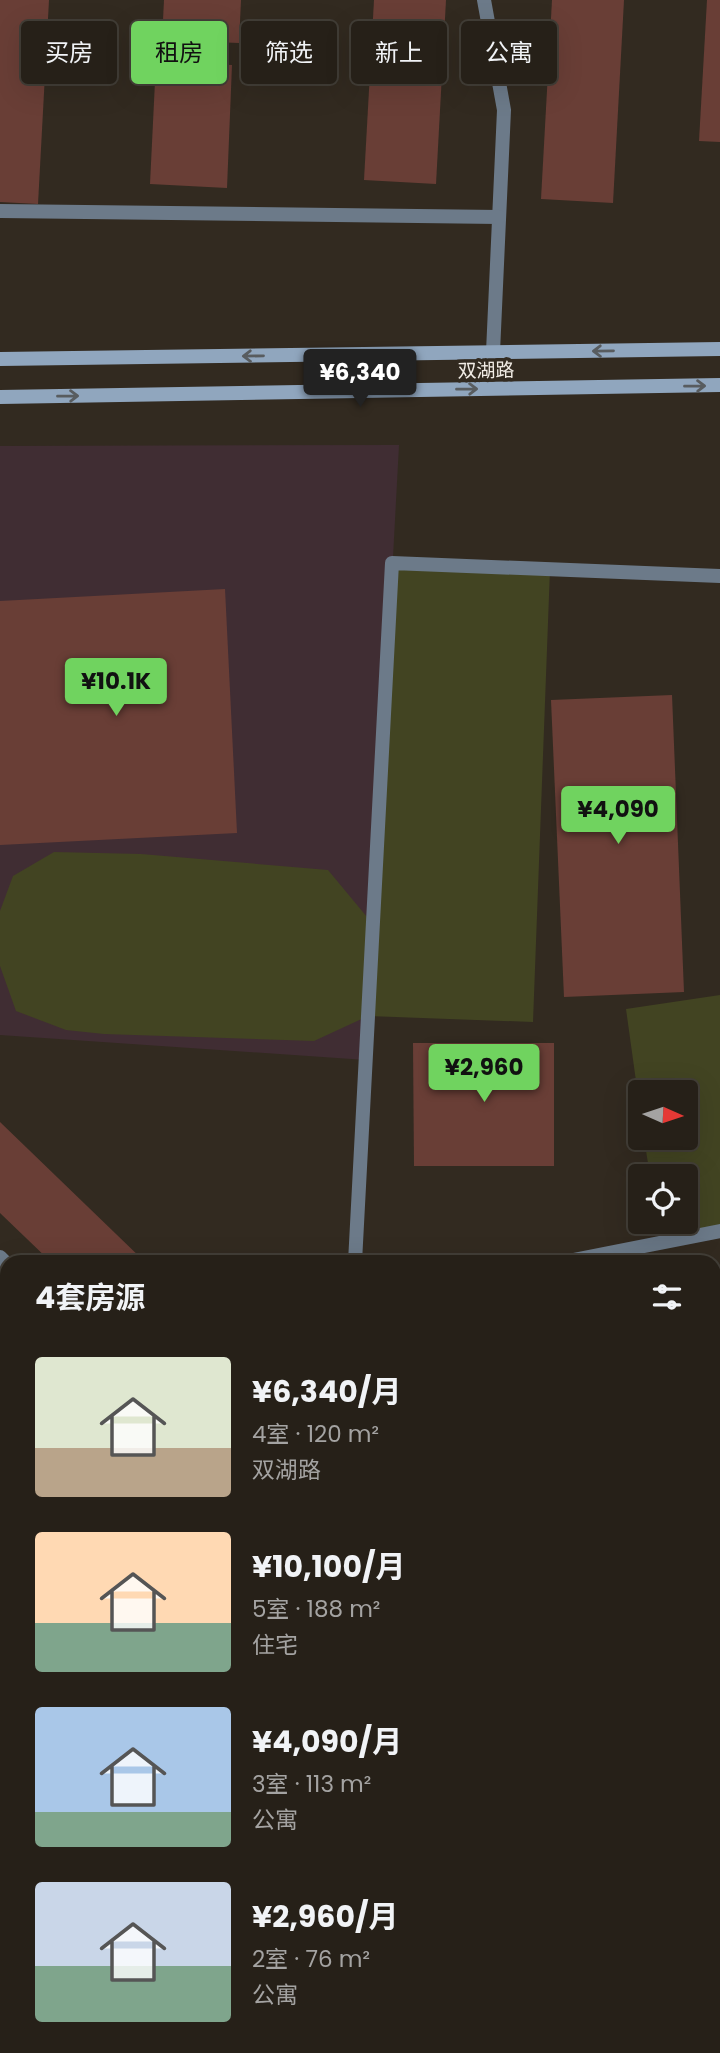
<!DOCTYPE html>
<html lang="zh">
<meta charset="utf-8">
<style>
body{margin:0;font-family:Poppins,"Noto Sans SC",sans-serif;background:#2e2821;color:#f1f3f6;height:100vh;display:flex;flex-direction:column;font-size:26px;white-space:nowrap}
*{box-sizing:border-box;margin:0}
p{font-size:23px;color:#a4a3a2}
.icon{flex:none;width:38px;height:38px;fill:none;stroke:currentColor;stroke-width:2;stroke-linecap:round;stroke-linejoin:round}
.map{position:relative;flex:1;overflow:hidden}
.panel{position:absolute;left:0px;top:1255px;width:721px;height:800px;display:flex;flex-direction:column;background:#262018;border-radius:21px 21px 0 0;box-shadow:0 7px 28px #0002,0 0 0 2px #423e37}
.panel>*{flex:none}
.hud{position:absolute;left:21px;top:21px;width:679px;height:63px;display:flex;gap:14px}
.needle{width:46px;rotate:93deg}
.fabs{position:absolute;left:628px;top:1080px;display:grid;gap:14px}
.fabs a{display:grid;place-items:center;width:70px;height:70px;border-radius:7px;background:#262018;box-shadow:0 7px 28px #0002,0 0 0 2px #423e37;font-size:35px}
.price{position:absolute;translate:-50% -60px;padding:0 16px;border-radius:7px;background:#70d35f;color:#111;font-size:23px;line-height:46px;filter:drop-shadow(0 2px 4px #0008)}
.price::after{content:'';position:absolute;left:50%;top:42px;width:21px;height:16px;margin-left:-10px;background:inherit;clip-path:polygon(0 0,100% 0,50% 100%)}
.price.current{background:#222;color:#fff}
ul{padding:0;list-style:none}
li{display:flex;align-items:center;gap:21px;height:175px;padding:0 35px}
li span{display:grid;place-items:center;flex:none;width:196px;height:140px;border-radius:7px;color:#555}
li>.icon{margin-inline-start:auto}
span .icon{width:84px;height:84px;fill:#fffc;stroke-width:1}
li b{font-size:30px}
h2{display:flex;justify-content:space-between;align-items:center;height:84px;padding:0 35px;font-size:30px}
.pill{padding:0 24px;border-radius:7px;background:#262018;box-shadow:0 7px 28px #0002,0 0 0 2px #423e37;font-size:24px;line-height:63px}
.pill.current{background:#70d35f;color:#111}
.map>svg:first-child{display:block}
</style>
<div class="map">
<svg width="720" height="2053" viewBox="0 0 720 2053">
<rect width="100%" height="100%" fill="#322a20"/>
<!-- commercial -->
<path fill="#362f40" d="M 0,1811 L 7,1818 L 7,2048 L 234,2048 L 240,2053 L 0,2053 Z"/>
<!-- education -->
<path fill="#402d33" d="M 399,445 L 366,1060 L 0,1035 L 0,446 Z"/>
<!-- green -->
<g fill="#424422">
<path d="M 392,563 L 550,569 L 533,1022 L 368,1016 L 314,1041 L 104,1034 L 66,1030 L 16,1011 L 0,966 L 0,911 L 13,876 L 54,852 L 141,854 L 328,870 L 372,923 Z"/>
<path d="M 720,995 L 720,1231 L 659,1242 L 656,1222 L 686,1222 L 686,1176 L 650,1176 L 644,1138 L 686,1138 L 686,1092 L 640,1092 L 640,1110 L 626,1009 Z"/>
<path d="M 720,1708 L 720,1823 L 718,1809 L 714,1809 L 714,1710 Z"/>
</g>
<!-- building -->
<g fill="#693e36">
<path d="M 0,0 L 49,0 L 38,204 L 0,202 Z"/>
<path d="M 164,0 L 241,0 L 239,43 L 162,40 Z"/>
<path d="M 374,0 L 446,0 L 436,184 L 364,180 Z"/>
<path d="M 552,0 L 624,0 L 613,203 L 541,199 Z"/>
<path d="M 707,0 L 720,0 L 720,142 L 699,141 Z"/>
<path d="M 156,61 L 232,65 L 227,188 L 150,184 Z"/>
<path d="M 225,589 L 237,833 L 0,845 L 0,601 Z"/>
<path d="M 672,695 L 684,992 L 564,997 L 551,700 Z"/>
<path d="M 413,1043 L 554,1043 L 554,1166 L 414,1166 Z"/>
<path d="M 0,1122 L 145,1262 L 51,1262 L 0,1213 Z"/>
<path d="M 720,1296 L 720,1670 L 714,1671 L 714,1297 Z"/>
<path d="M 0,1362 L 7,1370 L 7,1449 L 0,1442 Z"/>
<path d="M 714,1925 L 720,1947 L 720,1963 L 714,1965 Z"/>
</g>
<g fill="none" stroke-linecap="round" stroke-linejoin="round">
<!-- lane -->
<g stroke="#6c7a89" stroke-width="14">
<path d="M 484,0 L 504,110 L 493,352"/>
<path d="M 0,211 L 499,217"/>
<path d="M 0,1257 L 7,1264"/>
<path d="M 355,1262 L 392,563 L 720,576"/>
<path d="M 563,1262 L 720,1231"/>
<path d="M 714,1710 L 720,1708"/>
<path d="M 651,2048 L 660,2053"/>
</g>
<!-- secondary -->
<g stroke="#90a6be" stroke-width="14">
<path d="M 0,359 L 720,349"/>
<path d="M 0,397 L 720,385"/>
<path d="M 0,1660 L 7,1667"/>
<path d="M 0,1747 L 7,1753"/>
<path d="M 324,2048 L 329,2053"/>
<path d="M 382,2048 L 387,2053"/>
</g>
</g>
<!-- one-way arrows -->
<defs><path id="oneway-shaft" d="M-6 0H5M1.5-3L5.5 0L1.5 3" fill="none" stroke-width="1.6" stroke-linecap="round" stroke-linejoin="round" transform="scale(1.75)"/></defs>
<g stroke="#585c5f">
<use href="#oneway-shaft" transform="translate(603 351) rotate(179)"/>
<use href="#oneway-shaft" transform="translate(253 356) rotate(179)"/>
<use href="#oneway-shaft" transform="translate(695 386) rotate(-1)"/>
<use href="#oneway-shaft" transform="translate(467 389) rotate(-1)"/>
<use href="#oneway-shaft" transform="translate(68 396) rotate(-1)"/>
</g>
<g text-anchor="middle" stroke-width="7" stroke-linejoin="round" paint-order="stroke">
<!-- street labels -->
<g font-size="19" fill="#f1ece5" stroke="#322a20">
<text transform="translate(486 370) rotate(-1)" y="7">双湖路</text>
</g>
</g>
</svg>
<div class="fabs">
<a><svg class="needle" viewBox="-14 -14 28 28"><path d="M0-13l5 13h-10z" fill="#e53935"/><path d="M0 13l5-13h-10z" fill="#a4a3a2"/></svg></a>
<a><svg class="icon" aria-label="locate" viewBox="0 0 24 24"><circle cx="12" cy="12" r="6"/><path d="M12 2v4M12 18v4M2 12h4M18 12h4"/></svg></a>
</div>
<b class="price current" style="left:360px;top:409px">¥6,340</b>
<b class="price" style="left:116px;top:718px">¥10.1K</b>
<b class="price" style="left:618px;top:846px">¥4,090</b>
<b class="price" style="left:484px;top:1104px">¥2,960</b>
<div class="hud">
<a class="pill">买房</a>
<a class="pill current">租房</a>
<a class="pill">筛选</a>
<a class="pill">新上</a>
<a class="pill">公寓</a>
</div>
<section class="panel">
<h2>4套房源<svg class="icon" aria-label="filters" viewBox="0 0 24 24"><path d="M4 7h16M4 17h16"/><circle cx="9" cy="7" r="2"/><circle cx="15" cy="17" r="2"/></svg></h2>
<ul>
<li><span style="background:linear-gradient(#dfe7d0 65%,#b9a48a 0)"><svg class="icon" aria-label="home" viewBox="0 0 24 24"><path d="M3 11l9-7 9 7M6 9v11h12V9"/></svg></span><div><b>¥6,340/月</b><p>4室 · 120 m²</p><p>双湖路</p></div></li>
<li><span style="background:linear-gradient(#ffd9b3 65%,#7fa58c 0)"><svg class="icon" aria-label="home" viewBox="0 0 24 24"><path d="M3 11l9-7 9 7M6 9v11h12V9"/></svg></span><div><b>¥10,100/月</b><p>5室 · 188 m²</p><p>住宅</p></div></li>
<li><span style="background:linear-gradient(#a9c7e8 75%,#7fa58c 0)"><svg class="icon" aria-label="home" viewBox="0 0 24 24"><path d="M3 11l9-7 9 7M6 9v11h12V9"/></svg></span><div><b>¥4,090/月</b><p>3室 · 113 m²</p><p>公寓</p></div></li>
<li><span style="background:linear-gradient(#c9d6e8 60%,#7fa58c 0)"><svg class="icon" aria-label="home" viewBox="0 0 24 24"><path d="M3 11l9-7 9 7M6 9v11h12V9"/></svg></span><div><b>¥2,960/月</b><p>2室 · 76 m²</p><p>公寓</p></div></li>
</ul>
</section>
</div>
